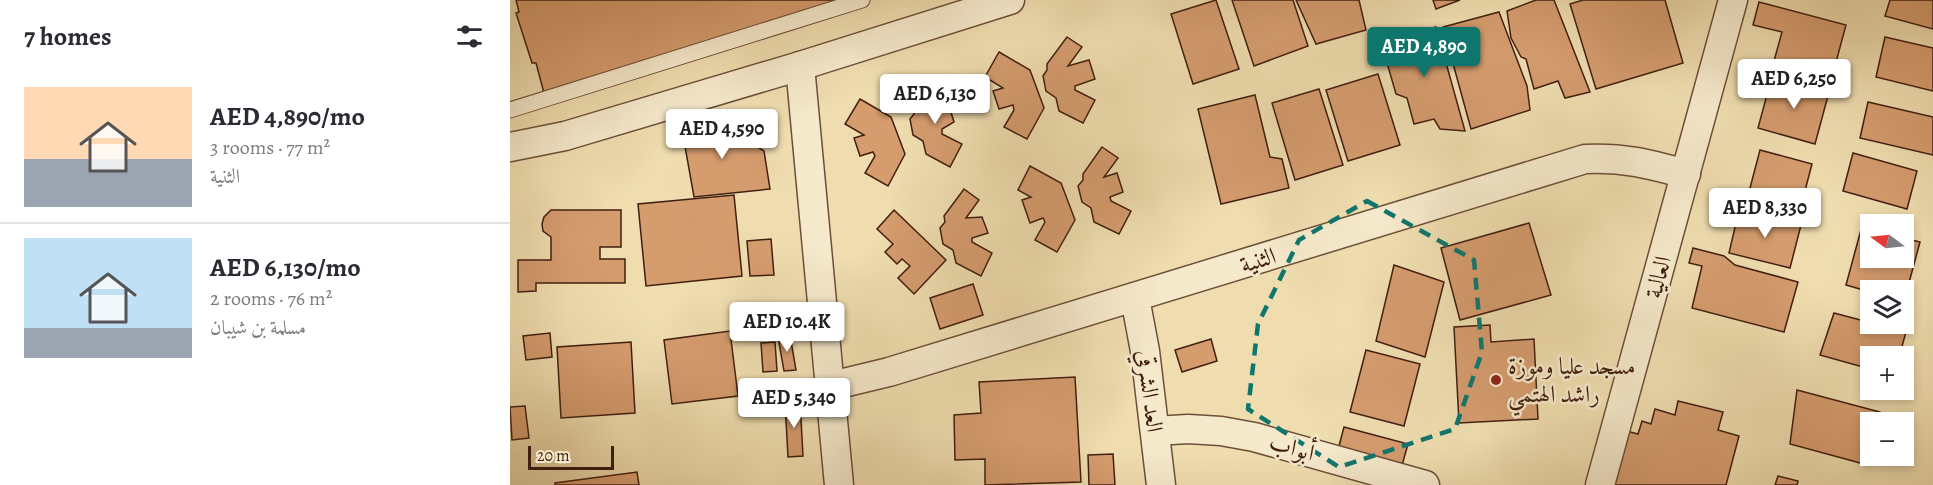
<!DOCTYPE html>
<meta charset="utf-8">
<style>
body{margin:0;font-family:Alegreya,Amiri,serif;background:#f7f7f7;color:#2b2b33;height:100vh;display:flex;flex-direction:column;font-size:22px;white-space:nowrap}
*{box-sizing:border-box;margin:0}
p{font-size:20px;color:#7c7c81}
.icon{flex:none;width:33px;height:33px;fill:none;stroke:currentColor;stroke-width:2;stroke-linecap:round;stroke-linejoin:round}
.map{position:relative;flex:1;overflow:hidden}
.drawer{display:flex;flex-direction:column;background:#fff;width:510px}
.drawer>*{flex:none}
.needle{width:39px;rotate:285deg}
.fabs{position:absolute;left:1350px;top:214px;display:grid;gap:12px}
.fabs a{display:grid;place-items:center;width:54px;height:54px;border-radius:0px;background:#fff;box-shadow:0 3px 9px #0003;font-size:30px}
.scale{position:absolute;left:18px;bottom:15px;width:86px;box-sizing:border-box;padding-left:6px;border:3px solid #421e11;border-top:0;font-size:16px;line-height:21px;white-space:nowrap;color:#421e11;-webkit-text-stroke:4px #f5e9cb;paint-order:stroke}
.price{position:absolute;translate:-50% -51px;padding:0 14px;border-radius:6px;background:#fff;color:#222;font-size:20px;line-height:39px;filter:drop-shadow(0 2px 3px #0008)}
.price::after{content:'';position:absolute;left:50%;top:36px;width:18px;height:14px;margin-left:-9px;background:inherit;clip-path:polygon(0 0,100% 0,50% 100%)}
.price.selected{background:#0f766e;color:#fff}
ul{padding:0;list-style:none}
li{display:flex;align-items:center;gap:18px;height:150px;padding:0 24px}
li+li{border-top:2px solid #e1e1e2}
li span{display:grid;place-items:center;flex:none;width:168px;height:120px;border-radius:0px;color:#555}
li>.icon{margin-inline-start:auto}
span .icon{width:72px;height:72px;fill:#fffc;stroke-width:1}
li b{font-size:26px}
h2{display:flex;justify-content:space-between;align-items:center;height:72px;padding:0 24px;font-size:26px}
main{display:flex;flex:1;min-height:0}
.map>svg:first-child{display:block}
</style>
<main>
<section class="drawer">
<h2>7 homes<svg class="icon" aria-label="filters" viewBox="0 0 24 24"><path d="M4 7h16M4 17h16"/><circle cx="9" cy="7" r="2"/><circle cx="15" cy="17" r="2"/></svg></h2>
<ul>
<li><span style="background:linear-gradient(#ffd9b3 60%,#9aa5b1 0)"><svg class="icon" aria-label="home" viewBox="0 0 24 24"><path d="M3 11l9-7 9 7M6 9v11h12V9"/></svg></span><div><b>AED 4,890/mo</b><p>3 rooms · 77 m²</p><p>الثنية</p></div></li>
<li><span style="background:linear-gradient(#bfe0f5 75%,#9aa5b1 0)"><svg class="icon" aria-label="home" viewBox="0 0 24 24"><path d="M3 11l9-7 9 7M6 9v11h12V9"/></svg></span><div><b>AED 6,130/mo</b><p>2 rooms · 76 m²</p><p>مسلمة بن شيبان</p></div></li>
</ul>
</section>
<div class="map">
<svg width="1423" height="485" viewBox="0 0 1423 485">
<rect width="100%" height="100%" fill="#efddaf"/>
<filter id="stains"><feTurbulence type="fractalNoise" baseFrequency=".00333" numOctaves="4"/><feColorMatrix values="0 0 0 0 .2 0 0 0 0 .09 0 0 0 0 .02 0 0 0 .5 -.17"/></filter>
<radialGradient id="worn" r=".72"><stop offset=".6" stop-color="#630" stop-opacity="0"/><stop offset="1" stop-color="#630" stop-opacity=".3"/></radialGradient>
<!-- building -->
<g fill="#d59c6e" stroke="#421e11" stroke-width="1.5">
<path d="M 6,0 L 333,0 L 34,93 L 26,63 L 22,63 L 6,13 L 9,12 Z"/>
<path d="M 706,0 L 729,69 L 683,84 L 661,14 Z"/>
<path d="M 722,0 L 783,0 L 798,46 L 744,66 Z"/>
<path d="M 786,0 L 849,0 L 856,30 L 806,44 Z"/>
<path d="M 923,0 L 950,0 L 926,9 Z"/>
<path d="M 1026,0 L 1044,0 L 1080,92 L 1055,98 L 1048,81 L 1024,89 L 1016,59 L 1011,57 L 1001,38 L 997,11 Z"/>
<path d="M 1073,0 L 1155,0 L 1173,63 L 1086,89 L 1060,4 Z"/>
<path d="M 1380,0 L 1423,0 L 1423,29 L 1375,16 Z"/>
<path d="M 1249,2 L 1336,25 L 1322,77 L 1264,61 L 1272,32 L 1243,25 Z"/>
<path d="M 989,12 L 1017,86 L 1020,110 L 961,129 L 933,27 Z"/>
<path d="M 926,27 L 955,131 L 930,129 L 924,119 L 904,124 L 897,98 L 886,94 L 871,42 Z"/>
<path d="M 557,37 L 572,47 L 558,66 L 579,60 L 585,79 L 565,86 L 565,90 L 585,100 L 573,123 L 549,111 L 546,98 L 536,91 L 533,76 L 537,70 L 537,64 Z"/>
<path d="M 1375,37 L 1423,48 L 1423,91 L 1366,77 Z"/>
<path d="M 489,52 L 520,70 L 534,108 L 517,139 L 494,127 L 504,110 L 503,105 L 489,109 L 483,91 L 493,88 L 475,77 Z"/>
<path d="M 868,74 L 890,145 L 838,161 L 816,90 Z"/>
<path d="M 1262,76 L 1319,92 L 1305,144 L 1248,128 Z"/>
<path d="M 424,80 L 439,91 L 426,110 L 439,106 L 444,122 L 432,129 L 432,134 L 452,144 L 440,167 L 416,154 L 413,141 L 403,135 L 400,119 L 404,114 L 404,107 Z"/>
<path d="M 809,89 L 833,165 L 785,180 L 762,103 Z"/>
<path d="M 745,95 L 760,157 L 772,159 L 779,188 L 711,204 L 688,109 Z"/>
<path d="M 350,99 L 381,117 L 395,154 L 378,186 L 355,173 L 365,156 L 363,152 L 350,156 L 344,138 L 354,135 L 335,124 Z"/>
<path d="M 1358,102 L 1423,117 L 1423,155 L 1350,138 Z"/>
<path d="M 206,113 L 208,130 L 221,127 L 226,130 L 230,145 L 243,144 L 254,151 L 260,189 L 184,197 L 171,124 Z"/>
<path d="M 592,147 L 608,158 L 594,177 L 607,173 L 613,192 L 600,197 L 601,201 L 621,211 L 609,234 L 584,222 L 581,208 L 572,202 L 568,186 L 573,180 L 573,174 Z"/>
<path d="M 1250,150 L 1302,164 L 1292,202 L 1240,188 Z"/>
<path d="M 1343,153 L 1407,171 L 1397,209 L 1333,191 Z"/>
<path d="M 520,166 L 551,183 L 565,220 L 547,252 L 525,240 L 535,222 L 533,218 L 520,223 L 512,200 L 521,197 L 508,190 Z"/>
<path d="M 454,189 L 469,200 L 456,218 L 472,217 L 478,233 L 462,238 L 462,242 L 482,253 L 471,276 L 446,263 L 443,250 L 433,244 L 430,228 L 435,222 L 434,216 Z"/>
<path d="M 224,195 L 232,276 L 136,286 L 128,204 Z"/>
<path d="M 41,210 L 111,210 L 111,247 L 90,247 L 90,259 L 115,259 L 115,283 L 26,283 L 26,291 L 8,292 L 8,260 L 41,260 L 41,237 L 33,231 L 32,224 L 34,217 Z"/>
<path d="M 384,210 L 436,260 L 404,294 L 388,278 L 400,266 L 392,259 L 387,264 L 375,252 L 383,244 L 367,229 Z"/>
<path d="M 1229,210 L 1291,225 L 1280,268 L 1219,253 Z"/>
<path d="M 1019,223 L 1041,295 L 950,320 L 931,248 Z"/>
<path d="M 1352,226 L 1360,229 L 1360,258 L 1394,258 L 1394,238 L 1410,242 L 1394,301 L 1394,291 L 1360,292 L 1336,285 Z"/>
<path d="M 261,239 L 264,275 L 240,276 L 237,241 Z"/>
<path d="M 1183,248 L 1214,256 L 1225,265 L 1288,282 L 1274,332 L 1182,308 L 1192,266 L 1179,263 Z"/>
<path d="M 884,265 L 934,282 L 915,357 L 866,341 Z"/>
<path d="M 463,284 L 473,315 L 430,329 L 420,298 Z"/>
<path d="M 1324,313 L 1396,332 L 1389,357 L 1360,357 L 1360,369 L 1310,355 Z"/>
<path d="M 263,316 L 264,338 L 227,340 L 225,318 Z"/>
<path d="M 980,325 L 981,342 L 1024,339 L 1028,419 L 949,423 L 944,327 Z"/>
<path d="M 220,331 L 228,396 L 162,404 L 154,340 Z"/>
<path d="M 40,333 L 42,357 L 16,360 L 13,336 Z"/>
<path d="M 280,335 L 286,370 L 274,371 L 268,337 Z"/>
<path d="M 701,339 L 707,361 L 672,372 L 665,350 Z"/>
<path d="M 121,342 L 125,413 L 51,418 L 47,347 Z"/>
<path d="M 265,342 L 267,371 L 253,372 L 251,343 Z"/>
<path d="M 856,350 L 910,364 L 894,426 L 840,412 Z"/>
<path d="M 565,377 L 571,482 L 475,485 L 475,459 L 445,460 L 444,415 L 471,413 L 469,382 Z"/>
<path d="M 1287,390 L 1370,412 L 1367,423 L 1360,423 L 1360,443 L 1354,464 L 1280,444 Z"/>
<path d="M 290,401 L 293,456 L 278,457 L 275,402 Z"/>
<path d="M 1168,401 L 1213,412 L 1208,430 L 1229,436 L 1216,485 L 1102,485 L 1116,431 L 1128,434 L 1132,421 L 1141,424 L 1145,409 L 1165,415 Z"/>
<path d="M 15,406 L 19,438 L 2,440 L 0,407 Z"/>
<path d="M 834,427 L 898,444 L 889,476 L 833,461 L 836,448 L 829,446 Z"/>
<path d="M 603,454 L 605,485 L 579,485 L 578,455 Z"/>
<path d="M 127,472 L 129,485 L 45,485 L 45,483 Z"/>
<path d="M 1268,476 L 1288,481 L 1287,485 L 1265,485 Z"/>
</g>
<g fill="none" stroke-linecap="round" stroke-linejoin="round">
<!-- service casing -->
<g stroke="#6d4e38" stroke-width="17">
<path id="service" d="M 0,110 L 352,0"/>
</g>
<!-- minor casing -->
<g stroke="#6d4e38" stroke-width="31">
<g id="minor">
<path d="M 290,66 L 329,485"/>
<path d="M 0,147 L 55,136 L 290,66 L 500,0"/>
<path d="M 625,298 L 635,351 L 651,485"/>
<path d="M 321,386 L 379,372 L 1075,159 C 1114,157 1139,164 1176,174"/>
<path d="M 645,431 L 678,429 L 711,431 L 744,437 L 915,485"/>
<path d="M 1090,485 L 1223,0"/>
</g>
</g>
<!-- service -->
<use href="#service" stroke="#f5e9cb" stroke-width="15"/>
<!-- minor -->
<use href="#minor" stroke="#f5e9cb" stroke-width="28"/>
</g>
<!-- marked area -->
<path fill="none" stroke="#0f766e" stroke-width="4.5" stroke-dasharray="12 8" stroke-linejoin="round" d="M 857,201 L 964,260 L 972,352 L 945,429 L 829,467 L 738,409 L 748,324 L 789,240 Z"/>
<!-- markers -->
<circle fill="#8f2418" stroke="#f5e9cb" stroke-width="2" cx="986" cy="380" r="6"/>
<g text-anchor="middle" stroke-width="5" stroke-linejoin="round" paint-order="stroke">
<!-- street labels -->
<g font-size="24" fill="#421e11" stroke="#f5e9cb">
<text transform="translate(748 260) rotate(-17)" y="8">الثنية</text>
<text transform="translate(1148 277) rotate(-75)" y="8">العالية</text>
<text transform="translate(640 391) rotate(83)" y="8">العد الشرقي</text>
<text transform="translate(782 447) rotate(16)" y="8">أبواب</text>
</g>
<!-- poi labels -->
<g font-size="24" fill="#421e11" stroke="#f5e9cb" text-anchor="start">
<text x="998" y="374">مسجد عليا وموزة<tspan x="998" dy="28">راشد الهتمي</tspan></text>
</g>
</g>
<rect width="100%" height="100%" filter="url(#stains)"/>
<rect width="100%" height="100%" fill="url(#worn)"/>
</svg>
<div class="fabs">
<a><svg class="needle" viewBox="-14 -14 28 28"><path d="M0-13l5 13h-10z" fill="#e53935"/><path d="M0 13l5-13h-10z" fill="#7c7c81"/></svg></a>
<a><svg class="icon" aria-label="layers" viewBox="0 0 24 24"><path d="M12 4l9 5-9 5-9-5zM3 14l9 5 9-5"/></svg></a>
<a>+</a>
<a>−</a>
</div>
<div class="scale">20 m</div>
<b class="price selected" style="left:914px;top:78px">AED 4,890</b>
<b class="price" style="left:1284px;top:110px">AED 6,250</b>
<b class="price" style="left:425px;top:125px">AED 6,130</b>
<b class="price" style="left:212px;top:160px">AED 4,590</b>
<b class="price" style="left:1255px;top:239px">AED 8,330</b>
<b class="price" style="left:277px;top:353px">AED 10.4K</b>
<b class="price" style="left:284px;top:429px">AED 5,340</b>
</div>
</main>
